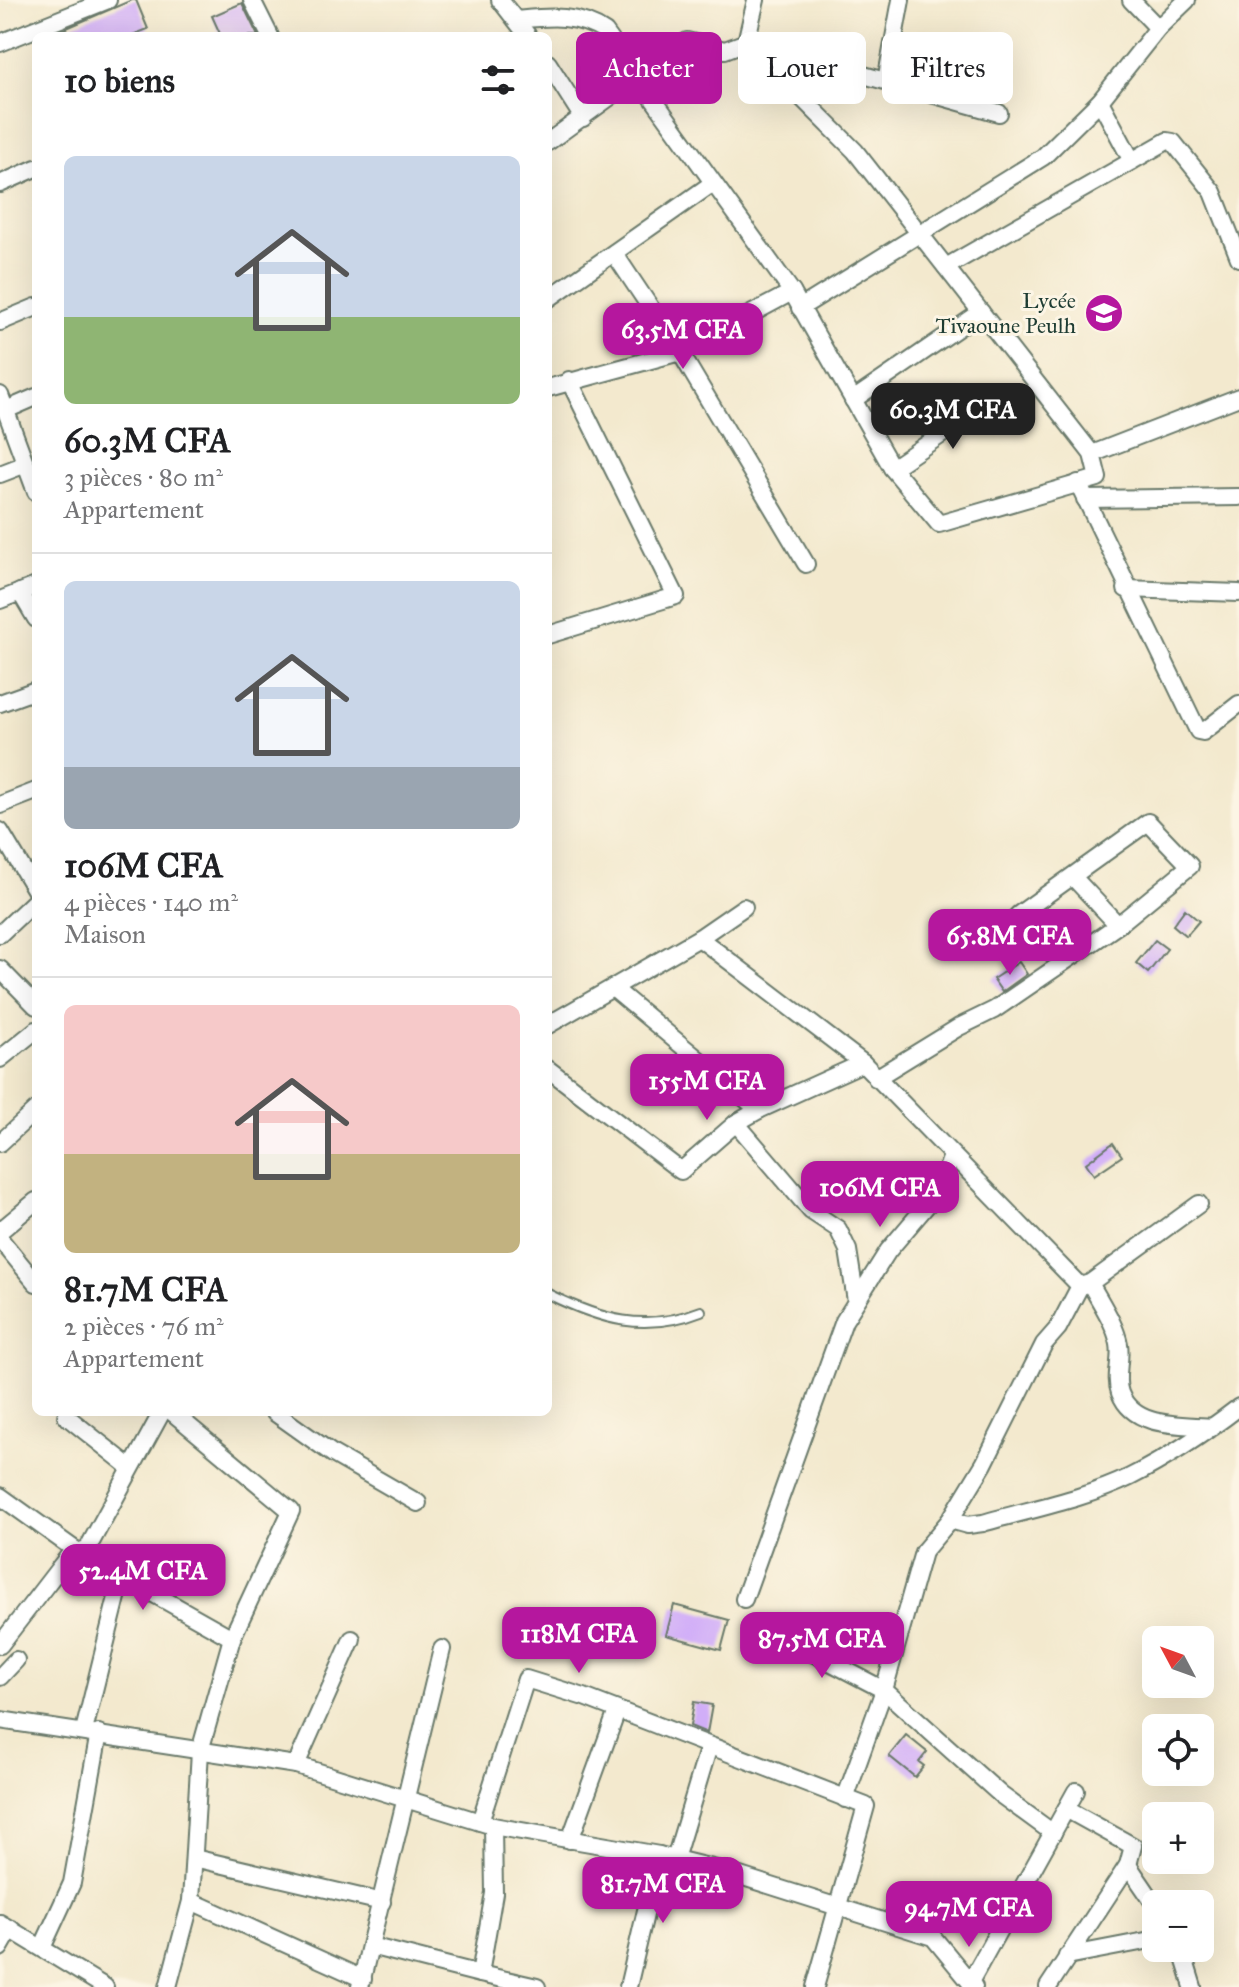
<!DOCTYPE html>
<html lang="fr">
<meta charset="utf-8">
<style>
body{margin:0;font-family:"IM FELL Great Primer",serif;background:#f2f2f2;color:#202124;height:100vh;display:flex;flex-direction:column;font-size:30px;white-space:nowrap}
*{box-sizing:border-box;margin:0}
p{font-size:26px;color:#757577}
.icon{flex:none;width:44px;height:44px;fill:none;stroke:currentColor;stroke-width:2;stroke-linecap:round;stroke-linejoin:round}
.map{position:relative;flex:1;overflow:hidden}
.side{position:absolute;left:32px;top:32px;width:520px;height:1384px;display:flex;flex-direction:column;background:#fff;border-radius:12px;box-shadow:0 8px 32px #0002}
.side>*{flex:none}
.hud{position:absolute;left:576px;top:32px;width:542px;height:72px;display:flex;gap:16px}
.needle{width:52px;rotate:311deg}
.tools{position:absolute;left:1142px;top:1626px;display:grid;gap:16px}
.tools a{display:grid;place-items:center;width:72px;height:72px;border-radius:12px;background:#fff;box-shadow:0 8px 32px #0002;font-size:40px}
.price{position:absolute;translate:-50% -68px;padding:0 18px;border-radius:16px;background:#b5179e;color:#fff;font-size:26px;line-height:52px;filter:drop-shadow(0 2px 4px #0008)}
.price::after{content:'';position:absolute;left:50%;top:48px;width:24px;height:18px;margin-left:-12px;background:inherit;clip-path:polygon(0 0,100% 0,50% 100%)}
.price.active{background:#222;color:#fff}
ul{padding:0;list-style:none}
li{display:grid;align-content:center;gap:16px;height:424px;padding:0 32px}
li+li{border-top:2px solid #e0e0e0}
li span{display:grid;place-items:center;height:248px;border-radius:12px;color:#555}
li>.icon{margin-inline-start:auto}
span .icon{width:144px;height:144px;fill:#fffc;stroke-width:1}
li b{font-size:34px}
h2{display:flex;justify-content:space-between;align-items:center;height:96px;padding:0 32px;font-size:34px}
.chip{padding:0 28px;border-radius:12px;background:#fff;box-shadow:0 8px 32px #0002;font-size:28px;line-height:72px}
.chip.active{background:#b5179e;color:#fff}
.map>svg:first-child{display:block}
</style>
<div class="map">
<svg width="1239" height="1987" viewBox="0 0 1239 1987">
<rect width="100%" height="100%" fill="#fcf5e5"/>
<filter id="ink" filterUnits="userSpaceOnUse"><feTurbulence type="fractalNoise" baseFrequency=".0125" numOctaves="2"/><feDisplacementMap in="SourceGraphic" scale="16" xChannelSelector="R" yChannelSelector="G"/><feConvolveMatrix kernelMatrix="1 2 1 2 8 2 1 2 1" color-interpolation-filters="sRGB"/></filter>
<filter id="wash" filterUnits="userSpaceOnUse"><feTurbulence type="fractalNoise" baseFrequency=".006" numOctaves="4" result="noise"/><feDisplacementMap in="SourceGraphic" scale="32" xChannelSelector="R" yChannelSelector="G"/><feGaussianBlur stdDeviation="1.8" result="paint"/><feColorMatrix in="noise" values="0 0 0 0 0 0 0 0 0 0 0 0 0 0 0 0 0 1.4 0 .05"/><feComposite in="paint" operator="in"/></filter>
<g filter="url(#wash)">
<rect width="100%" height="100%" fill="#f3e9ce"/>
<g id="blocks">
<!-- building -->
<g fill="#d1aef8">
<path d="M 132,0 L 136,0 L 148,29 L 130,36 L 48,36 Z"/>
<path d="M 242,3 L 258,36 L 221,36 L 212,16 Z"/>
<path d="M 1185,909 L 1199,921 L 1186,936 L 1173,925 Z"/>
<path d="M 1155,940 L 1167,949 L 1148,973 L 1136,963 Z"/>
<path d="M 1019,962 L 1027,974 L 1002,992 L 993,979 Z"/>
<path d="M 1113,1143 L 1122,1156 L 1094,1175 L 1086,1163 Z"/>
<path d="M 674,1605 L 729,1620 L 721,1650 L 666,1635 Z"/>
<path d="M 694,1702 L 712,1705 L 707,1733 L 690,1726 Z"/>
<path d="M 906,1735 L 927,1752 L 919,1762 L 924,1766 L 915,1777 L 889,1756 Z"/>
</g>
</g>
</g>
<g filter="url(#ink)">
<use href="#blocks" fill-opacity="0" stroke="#69796a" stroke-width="2"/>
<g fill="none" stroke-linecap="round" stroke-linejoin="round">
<!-- lane casing -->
<g stroke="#69796a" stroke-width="12">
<path id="lane" d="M 548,1294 C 601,1320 645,1333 701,1311"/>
</g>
<!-- street casing -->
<g stroke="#69796a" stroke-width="20">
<g id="street">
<path d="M 252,0 L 270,36"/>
<path d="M 500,0 L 528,36"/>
<path d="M 1131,0 L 1158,28"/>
<path d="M 516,20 C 548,17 577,13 605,32 L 792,292 L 892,468 L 939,524 L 1098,478 L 1092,454 L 855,151 L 746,42"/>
<path d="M 746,42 L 756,0"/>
<path d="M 0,43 L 108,0"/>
<path d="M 548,63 L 583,118"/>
<path d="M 886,81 L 901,0"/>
<path d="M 1100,101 L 1132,161"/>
<path d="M 548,142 L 687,41 L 725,50 L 746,42 L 999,113"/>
<path d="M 0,184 L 36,168"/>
<path d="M 614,253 L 680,352 L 806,564"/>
<path d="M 946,267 L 1167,141 L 1173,142 L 1213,192 L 1239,258"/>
<path d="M 548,299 L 713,183"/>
<path d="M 800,308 L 1043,157 L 1100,101 L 1158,28 L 1187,0"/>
<path d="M 0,322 L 36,307"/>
<path d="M 548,388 L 680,352 L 792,292"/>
<path d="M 0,395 L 36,492"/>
<path d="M 853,400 L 981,312"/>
<path d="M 6,410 L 36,397"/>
<path d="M 1092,454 L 1239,397"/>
<path d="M 892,468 L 991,401"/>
<path d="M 0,474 L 26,464"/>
<path d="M 1078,483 L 1198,731 L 1203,732 L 1239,704"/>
<path d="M 1085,499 L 1239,497"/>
<path d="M 1126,589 L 1239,593"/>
<path d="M 20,592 L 36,619"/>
<path d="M 0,600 L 36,586"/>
<path d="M 548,635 L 676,596 L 569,380"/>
<path d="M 0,703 L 36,690"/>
<path d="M 0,805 L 36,791"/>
<path d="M 0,831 L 36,891"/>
<path d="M 1073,877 L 1118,925"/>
<path d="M 0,934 L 36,900"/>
<path d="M 699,938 L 863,1063 L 1080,1286"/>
<path d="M 0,969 L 36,1006"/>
<path d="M 614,989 L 759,1110 L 863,1063"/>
<path d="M 548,1025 L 699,938 L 744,907"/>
<path d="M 0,1059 L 36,1030"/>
<path d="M 548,1069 L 681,1171 L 736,1123 L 759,1110"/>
<path d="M 876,1078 L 959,1027 L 994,1010 L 1118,925 L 1190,866 L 1148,822 L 1018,915"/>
<path d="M 736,1123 L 811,1211 L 838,1229 L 848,1250 L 856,1301"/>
<path d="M 0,1143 L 36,1110"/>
<path d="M 0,1231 L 36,1201"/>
<path d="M 0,1239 L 36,1283"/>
<path d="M 1090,1283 C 1100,1302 1115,1323 1119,1344 C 1122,1360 1114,1377 1120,1393 C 1134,1429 1181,1424 1213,1427"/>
<path d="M 274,1412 L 333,1454 L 418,1503"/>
<path d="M 66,1416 L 130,1467"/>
<path d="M 0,1496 L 74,1549 L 232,1638"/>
<path d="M 950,1520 L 968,1525 L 983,1523 C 1031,1509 1085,1499 1130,1477 C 1168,1458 1205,1433 1239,1407"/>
<path d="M 84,1555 L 162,1412"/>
<path d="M 744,1599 L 844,1321 L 888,1251 L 938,1192 L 952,1156"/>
<path d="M 778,1635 L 884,1690 L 1001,1795 L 1053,1833"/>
<path d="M 0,1645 L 74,1549"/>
<path d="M 0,1677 L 16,1660"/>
<path d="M 0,1720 L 296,1765 L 493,1826 L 659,1855 L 721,1870 L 933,1937 L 974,1987"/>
<path d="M 84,1731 L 122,1577"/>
<path d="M 296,1765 L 352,1639"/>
<path d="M 845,1799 L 884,1690 L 923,1552 L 950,1520 L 984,1464 L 1044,1344 L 1058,1328 L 1080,1286 L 1090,1283 L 1199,1204"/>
<path d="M 480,1822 L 526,1679 L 584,1697 L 866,1806 L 815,1987"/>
<path d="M 570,1840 L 617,1711"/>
<path d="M 194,1858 L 382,1902"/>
<path d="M 675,1859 L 709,1746"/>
<path d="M 1128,1865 L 1156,1906"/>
<path d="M 191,1901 L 363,1979"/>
<path d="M 0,1923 L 105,1987"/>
<path d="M 370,1946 L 480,1974 L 494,1893 L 493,1826"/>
<path d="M 0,1948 L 11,1929"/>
<path d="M 42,1948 L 72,1883 L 99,1733"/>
<path d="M 1181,1948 L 1193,1987"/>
<path d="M 1067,1956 L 1156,1939"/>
<path d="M 480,1974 L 537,1987"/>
<path d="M 970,1982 L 1076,1791"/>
<path d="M 168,1987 L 191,1901 L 200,1751 L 232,1638 L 291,1511 L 172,1412"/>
<path d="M 360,1987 L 442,1649"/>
<path d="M 628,1987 L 659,1855"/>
<path d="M 1048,1987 L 1128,1865 L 1133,1846 L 1066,1809"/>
</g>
</g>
<!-- lane -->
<use href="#lane" stroke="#fff" stroke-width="8"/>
<!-- street -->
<use href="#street" stroke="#fff" stroke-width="16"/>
</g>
</g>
<!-- icons -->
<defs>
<g id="school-disc" transform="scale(2)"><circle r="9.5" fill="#b5179e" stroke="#fcf5e5"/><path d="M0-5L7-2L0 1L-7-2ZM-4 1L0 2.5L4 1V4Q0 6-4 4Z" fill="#fff"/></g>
</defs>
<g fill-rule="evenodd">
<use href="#school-disc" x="1104" y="313"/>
</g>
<g text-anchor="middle" stroke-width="6" stroke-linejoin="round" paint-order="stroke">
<!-- poi labels -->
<g font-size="22" fill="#1f3d34" stroke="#fcf5e5" text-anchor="end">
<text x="1076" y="308">Lycée<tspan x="1076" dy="25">Tivaoune Peulh</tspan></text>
</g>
</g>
</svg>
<div class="tools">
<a><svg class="needle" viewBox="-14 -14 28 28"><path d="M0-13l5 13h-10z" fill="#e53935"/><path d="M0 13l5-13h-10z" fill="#757577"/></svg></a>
<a><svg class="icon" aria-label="locate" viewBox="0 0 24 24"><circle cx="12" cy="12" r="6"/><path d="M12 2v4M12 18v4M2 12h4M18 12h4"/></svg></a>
<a>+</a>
<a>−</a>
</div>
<b class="price" style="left:683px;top:371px">63.5M CFA</b>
<b class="price active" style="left:953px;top:451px">60.3M CFA</b>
<b class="price" style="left:1010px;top:977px">65.8M CFA</b>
<b class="price" style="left:707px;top:1122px">155M CFA</b>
<b class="price" style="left:880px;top:1229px">106M CFA</b>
<b class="price" style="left:143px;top:1612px">52.4M CFA</b>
<b class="price" style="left:579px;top:1675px">118M CFA</b>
<b class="price" style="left:822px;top:1680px">87.5M CFA</b>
<b class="price" style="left:663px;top:1925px">81.7M CFA</b>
<b class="price" style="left:969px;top:1949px">94.7M CFA</b>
<div class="hud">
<a class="chip active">Acheter</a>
<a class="chip">Louer</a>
<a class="chip">Filtres</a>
</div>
<section class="side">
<h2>10 biens<svg class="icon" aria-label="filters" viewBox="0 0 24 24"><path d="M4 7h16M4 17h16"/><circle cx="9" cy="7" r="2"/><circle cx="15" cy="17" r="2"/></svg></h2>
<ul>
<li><span style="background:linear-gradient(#c9d6e8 65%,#8fb573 0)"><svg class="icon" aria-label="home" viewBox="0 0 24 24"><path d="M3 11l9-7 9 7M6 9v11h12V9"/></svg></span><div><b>60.3M CFA</b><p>3 pièces · 80 m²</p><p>Appartement</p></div></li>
<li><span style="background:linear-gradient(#c9d6e8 75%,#9aa5b1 0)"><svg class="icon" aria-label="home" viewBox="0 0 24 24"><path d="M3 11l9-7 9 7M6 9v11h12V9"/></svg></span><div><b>106M CFA</b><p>4 pièces · 140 m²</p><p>Maison</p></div></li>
<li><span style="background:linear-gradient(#f6c9c9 60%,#c2b280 0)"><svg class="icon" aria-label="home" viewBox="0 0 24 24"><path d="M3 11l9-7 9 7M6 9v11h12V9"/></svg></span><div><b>81.7M CFA</b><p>2 pièces · 76 m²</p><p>Appartement</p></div></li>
</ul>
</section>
</div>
